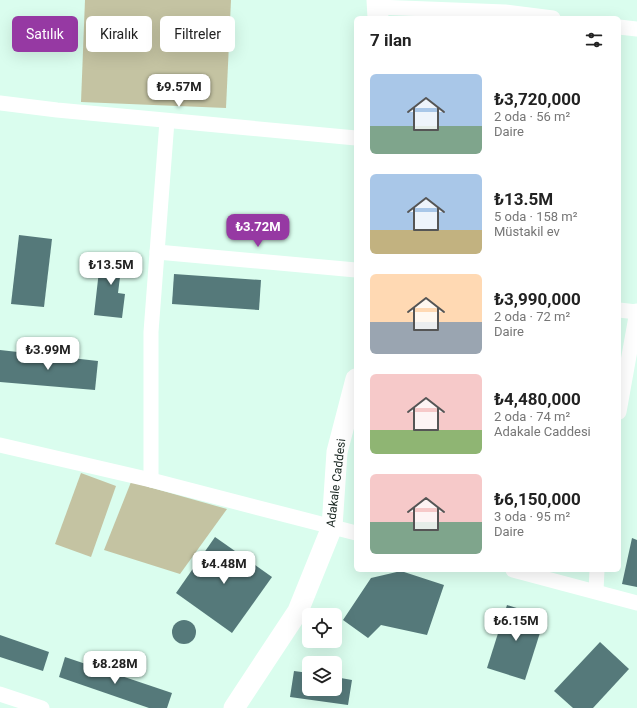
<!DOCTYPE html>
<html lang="tr">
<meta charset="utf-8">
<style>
body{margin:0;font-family:Roboto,sans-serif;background:#f6f6f6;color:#222;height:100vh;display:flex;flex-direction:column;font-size:15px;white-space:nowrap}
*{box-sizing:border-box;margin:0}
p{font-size:13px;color:#767676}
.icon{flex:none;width:22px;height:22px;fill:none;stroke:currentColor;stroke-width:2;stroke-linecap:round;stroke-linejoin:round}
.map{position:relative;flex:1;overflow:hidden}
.sheet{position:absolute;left:354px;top:16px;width:267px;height:556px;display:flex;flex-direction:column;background:#fff;border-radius:6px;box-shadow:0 4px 16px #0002}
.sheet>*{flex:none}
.top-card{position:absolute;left:12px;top:16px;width:282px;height:36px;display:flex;gap:8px}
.controls{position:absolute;left:302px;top:608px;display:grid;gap:8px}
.controls a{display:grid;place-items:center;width:40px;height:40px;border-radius:6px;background:#fff;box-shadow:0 4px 16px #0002;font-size:20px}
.price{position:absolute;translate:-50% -34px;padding:0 9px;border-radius:8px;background:#fff;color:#222;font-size:13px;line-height:26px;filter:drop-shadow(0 1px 2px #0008)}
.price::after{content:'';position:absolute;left:50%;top:24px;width:12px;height:9px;margin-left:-6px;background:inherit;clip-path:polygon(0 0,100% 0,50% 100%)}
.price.selected{background:#9639a3;color:#fff}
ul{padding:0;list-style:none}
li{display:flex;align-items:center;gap:12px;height:100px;padding:0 16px}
li span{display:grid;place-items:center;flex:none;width:112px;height:80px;border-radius:6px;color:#555}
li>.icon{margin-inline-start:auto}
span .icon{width:48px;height:48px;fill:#fffc;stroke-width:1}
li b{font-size:17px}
h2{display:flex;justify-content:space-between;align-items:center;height:48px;padding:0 16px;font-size:17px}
.chip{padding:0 14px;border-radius:6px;background:#fff;box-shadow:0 4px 16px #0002;font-size:14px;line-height:36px}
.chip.selected{background:#9639a3;color:#fff}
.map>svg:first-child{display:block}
</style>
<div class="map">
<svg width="637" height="708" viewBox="0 0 637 708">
<rect width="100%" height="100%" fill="#dafdee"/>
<!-- green -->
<g fill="#c4c3a2">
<path d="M 85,0 L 231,0 L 226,108 L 81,102 Z"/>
<path d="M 81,473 L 116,486 L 91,557 L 55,544 Z"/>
<path d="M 131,482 L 227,509 L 180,574 L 104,550 Z"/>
</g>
<!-- building -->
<g fill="#55797a">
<path d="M 19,235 L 52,239 L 44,307 L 11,304 Z"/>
<path d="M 101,253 L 128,257 L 126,277 L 120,277 L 118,293 L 125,294 L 122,318 L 94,315 Z"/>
<path d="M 174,274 L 261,280 L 259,310 L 172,304 Z"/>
<path d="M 0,350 L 98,361 L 95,390 L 0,382 Z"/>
<path d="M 215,537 L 272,577 L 232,633 L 176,593 Z"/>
<path d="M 632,538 L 637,540 L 637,587 L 622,584 Z"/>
<path d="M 401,571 L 444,585 L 427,635 L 381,625 L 368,638 L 343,620 L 371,578 Z"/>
<path d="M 507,605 L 545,617 L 525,680 L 487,668 Z"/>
<circle cx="184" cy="632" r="12"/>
<path d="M 0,635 L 49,652 L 43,671 L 0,657 Z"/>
<path d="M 600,642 L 629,669 L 593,708 L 573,708 L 554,691 Z"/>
<path d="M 65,657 L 172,693 L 167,708 L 149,708 L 59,677 Z"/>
<path d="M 294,671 L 309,673 L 309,689 L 335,689 L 335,677 L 352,680 L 348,705 L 290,697 Z"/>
</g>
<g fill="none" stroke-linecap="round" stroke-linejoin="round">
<!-- street -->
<g stroke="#fff" stroke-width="15">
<path d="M 377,7 L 505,12 L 553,18"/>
<path d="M 619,27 L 637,29"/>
<path d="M 0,103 L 57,110 L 356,138"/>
<path d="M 157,252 L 356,270"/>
<path d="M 619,310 L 637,312"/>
<path d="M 619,412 L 637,311"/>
<path d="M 0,445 L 151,480 L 356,533"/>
<path d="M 151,480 L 151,332 L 167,121"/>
<path d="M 513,570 L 637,603"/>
<path d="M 596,591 L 597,570"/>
<path d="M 0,694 L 42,708"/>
</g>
<!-- secondary -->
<g stroke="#fff" stroke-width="21">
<path d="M 377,0 L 378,18"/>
<path d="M 234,708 L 298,611 L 332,527 L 337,452 L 356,379"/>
</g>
</g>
<g text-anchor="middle" stroke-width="3" stroke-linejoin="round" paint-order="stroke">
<!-- street labels -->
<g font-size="12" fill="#16231e" stroke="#fff">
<text transform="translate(336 483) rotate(-83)" y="4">Adakale Caddesi</text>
</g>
</g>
</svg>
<div class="controls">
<a><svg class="icon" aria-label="locate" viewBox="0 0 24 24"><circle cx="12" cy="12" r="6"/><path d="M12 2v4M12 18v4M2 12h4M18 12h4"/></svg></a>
<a><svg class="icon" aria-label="layers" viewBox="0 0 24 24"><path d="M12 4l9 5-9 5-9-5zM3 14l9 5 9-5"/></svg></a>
</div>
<b class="price" style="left:179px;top:108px">₺9.57M</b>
<b class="price selected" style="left:258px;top:248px">₺3.72M</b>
<b class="price" style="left:111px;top:286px">₺13.5M</b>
<b class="price" style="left:48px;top:371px">₺3.99M</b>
<b class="price" style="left:224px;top:585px">₺4.48M</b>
<b class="price" style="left:516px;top:642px">₺6.15M</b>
<b class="price" style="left:115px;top:685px">₺8.28M</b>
<div class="top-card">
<a class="chip selected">Satılık</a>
<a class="chip">Kiralık</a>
<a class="chip">Filtreler</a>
</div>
<section class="sheet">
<h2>7 ilan<svg class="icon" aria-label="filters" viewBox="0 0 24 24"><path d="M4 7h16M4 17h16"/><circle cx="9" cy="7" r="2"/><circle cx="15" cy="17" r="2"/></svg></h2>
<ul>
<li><span style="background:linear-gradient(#a9c7e8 65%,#7fa58c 0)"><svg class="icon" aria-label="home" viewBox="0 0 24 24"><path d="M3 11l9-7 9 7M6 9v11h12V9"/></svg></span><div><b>₺3,720,000</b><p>2 oda · 56 m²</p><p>Daire</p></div></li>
<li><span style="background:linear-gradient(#a9c7e8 70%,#c2b280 0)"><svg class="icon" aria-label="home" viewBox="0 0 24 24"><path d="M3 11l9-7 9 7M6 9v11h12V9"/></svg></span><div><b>₺13.5M</b><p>5 oda · 158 m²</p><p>Müstakil ev</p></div></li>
<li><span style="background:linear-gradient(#ffd9b3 60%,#9aa5b1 0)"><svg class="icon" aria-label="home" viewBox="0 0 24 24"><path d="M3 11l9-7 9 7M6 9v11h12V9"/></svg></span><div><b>₺3,990,000</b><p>2 oda · 72 m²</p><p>Daire</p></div></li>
<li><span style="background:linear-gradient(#f6c9c9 70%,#8fb573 0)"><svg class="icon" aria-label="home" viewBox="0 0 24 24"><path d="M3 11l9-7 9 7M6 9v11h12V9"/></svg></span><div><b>₺4,480,000</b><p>2 oda · 74 m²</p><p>Adakale Caddesi</p></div></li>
<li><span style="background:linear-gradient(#f6c9c9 60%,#7fa58c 0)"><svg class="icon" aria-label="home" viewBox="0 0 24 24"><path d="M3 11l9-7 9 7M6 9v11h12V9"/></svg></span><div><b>₺6,150,000</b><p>3 oda · 95 m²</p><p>Daire</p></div></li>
</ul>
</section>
</div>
